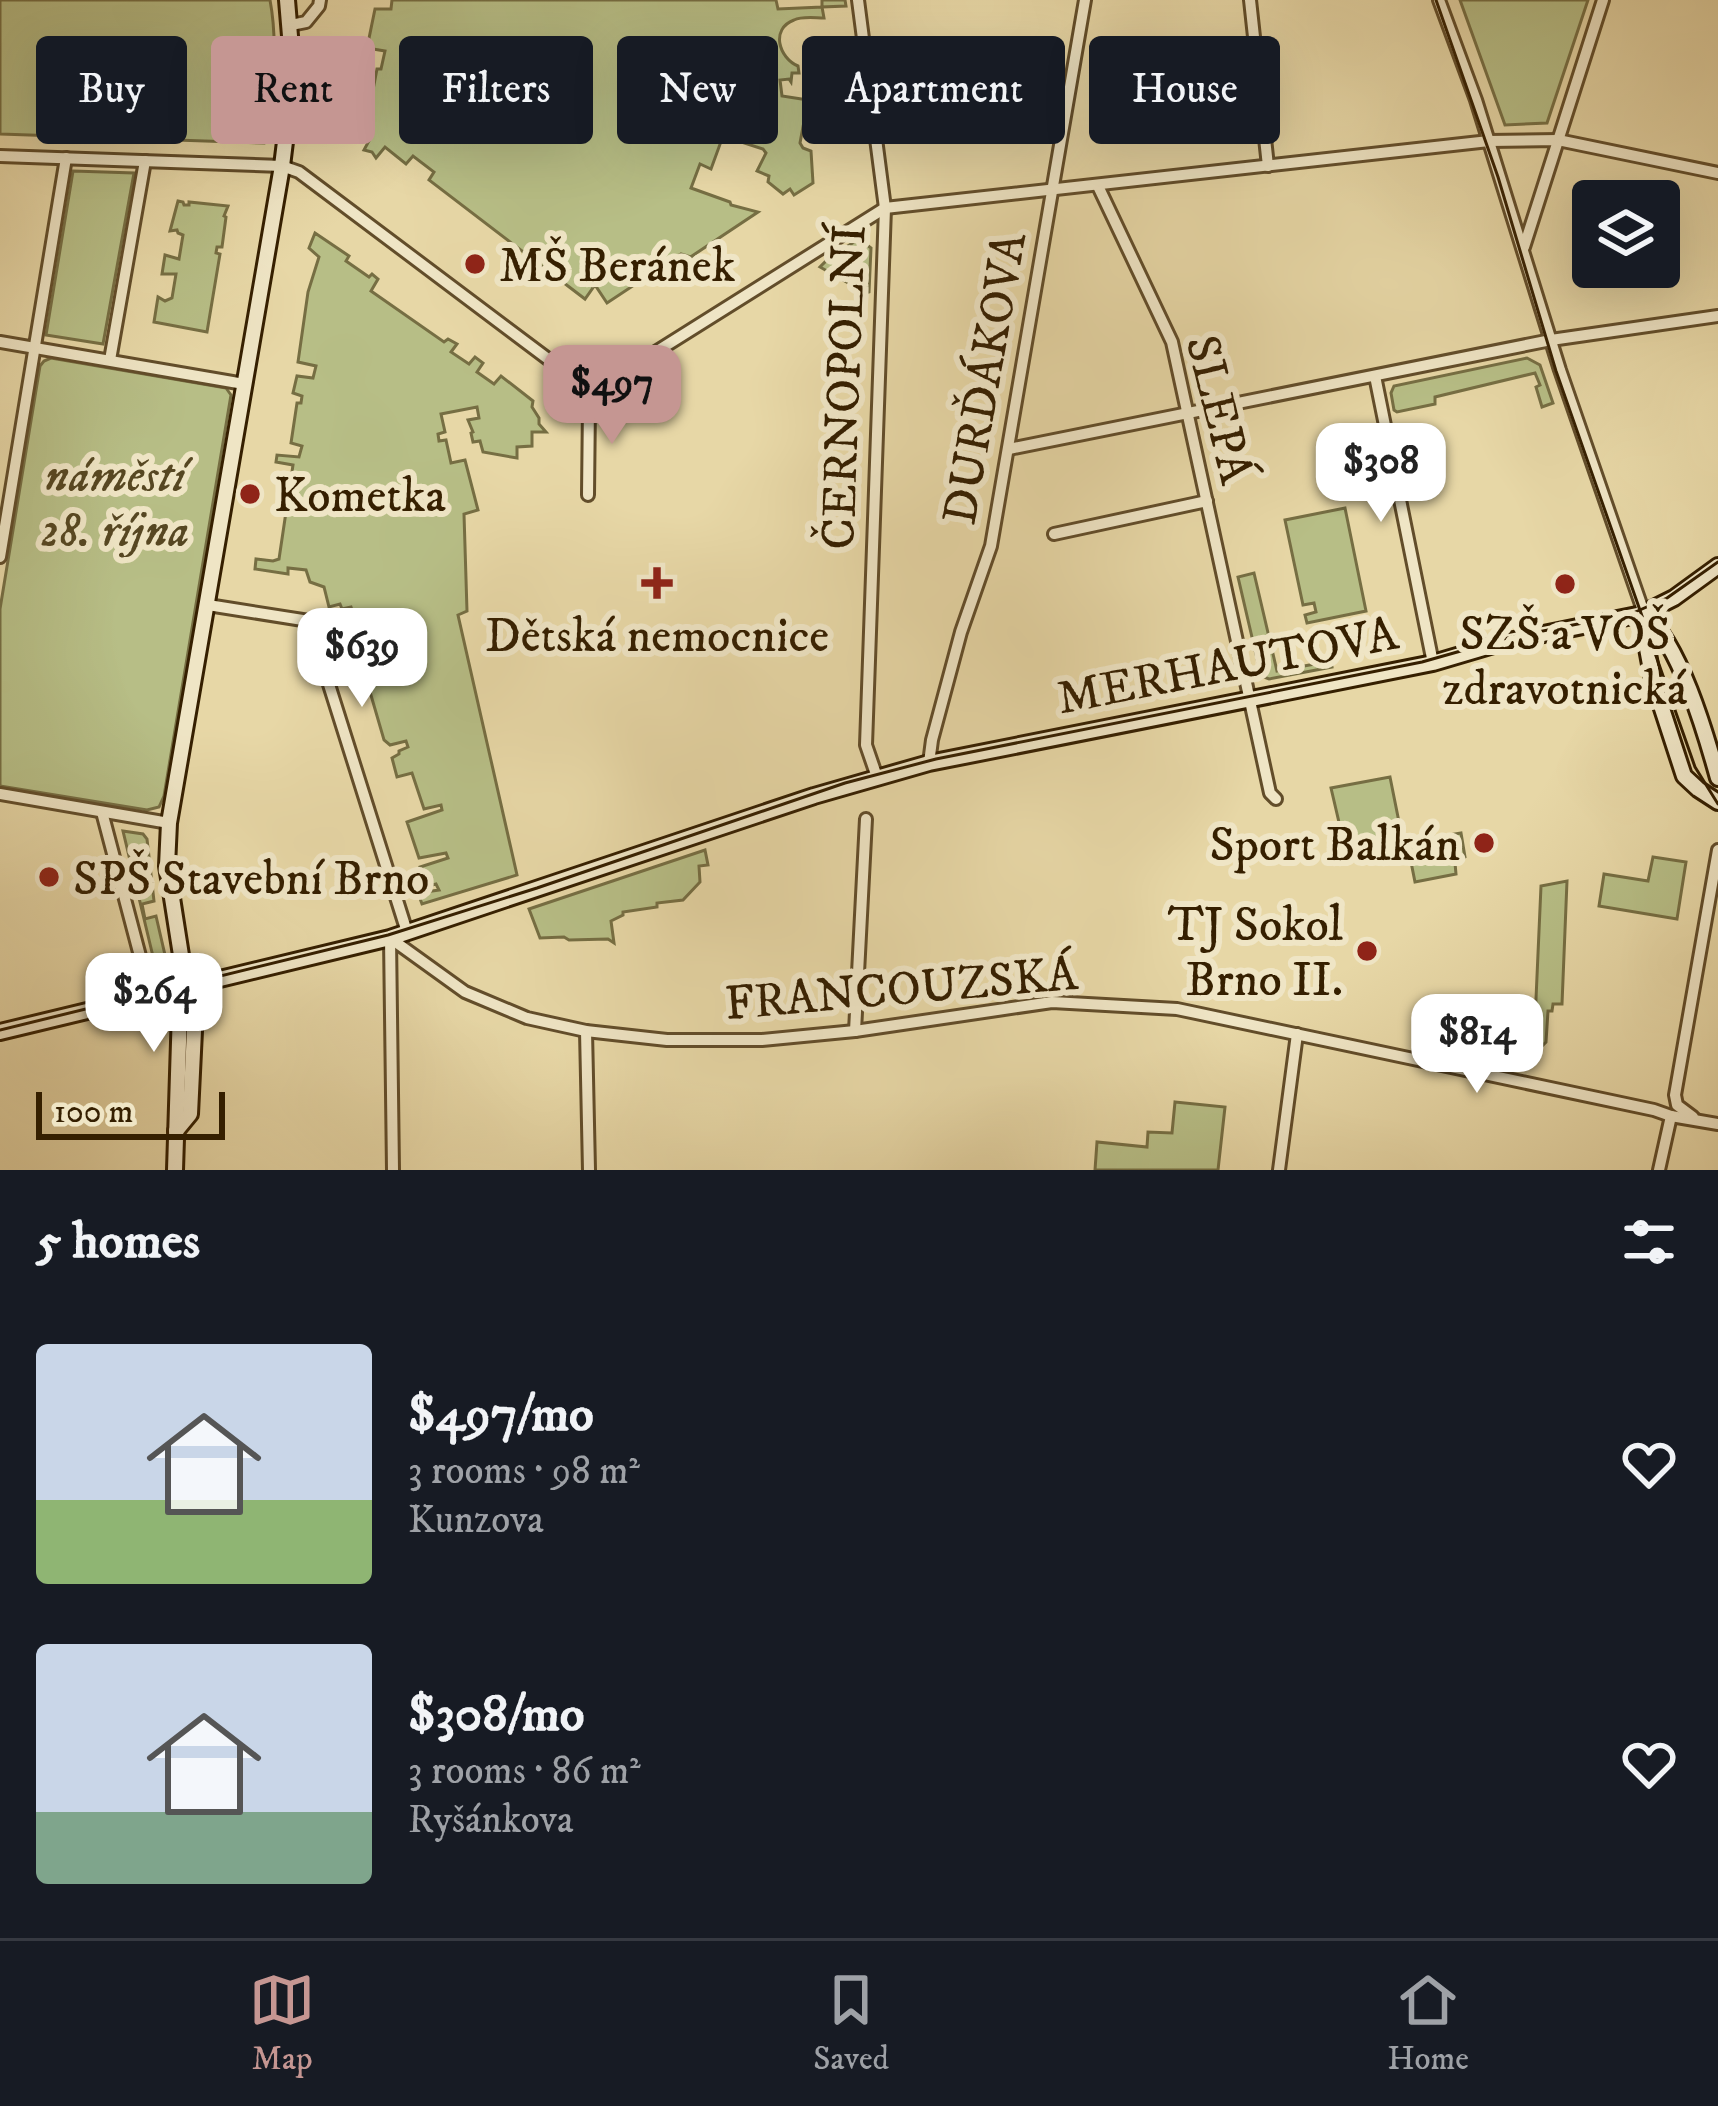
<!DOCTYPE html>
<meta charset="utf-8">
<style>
body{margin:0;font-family:"IM FELL DW Pica",serif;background:#242831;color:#f1f3f6;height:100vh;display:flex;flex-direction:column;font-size:45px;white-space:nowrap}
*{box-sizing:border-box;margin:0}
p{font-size:39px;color:#9ea1a6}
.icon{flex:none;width:66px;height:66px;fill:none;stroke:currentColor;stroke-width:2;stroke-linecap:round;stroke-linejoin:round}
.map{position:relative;height:1170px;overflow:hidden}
.details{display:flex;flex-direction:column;background:#171b24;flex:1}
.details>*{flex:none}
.top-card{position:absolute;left:36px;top:36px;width:1647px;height:108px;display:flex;gap:24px}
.controls{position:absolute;left:1572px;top:180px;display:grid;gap:24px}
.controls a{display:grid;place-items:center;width:108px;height:108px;border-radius:12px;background:#171b24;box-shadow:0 12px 48px #0002;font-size:60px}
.scale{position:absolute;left:36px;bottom:30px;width:189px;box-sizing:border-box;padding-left:12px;border:6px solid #351f00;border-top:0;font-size:33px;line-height:42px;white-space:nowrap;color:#351f00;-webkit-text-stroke:9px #efe5c5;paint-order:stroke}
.price{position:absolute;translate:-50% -102px;padding:0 27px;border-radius:24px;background:#fff;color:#222;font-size:39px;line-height:78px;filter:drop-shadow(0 3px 6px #0008)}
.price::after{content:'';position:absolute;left:50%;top:72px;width:36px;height:27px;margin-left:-18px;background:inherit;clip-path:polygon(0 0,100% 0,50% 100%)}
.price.selected{background:#c59692;color:#111}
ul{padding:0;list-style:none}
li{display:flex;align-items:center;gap:36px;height:300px;padding:0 36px}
li span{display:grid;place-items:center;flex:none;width:336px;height:240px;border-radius:12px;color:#555}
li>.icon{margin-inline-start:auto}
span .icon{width:144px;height:144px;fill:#fffc;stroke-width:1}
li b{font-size:51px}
h2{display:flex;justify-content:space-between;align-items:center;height:144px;padding:0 36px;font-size:51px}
.chip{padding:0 42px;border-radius:12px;background:#171b24;box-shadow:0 12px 48px #0002;font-size:42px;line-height:108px}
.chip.selected{background:#c59692;color:#111}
.tab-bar{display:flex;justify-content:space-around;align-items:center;height:168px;border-top:3px solid #363941;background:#171b24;font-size:33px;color:#9ea1a6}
.tab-bar a{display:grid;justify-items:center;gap:6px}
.tab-bar .selected{color:#c59692}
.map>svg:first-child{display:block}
</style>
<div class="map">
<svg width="1718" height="1170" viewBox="0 0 1718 1170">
<rect width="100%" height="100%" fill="#e7d7a6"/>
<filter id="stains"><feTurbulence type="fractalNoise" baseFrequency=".00167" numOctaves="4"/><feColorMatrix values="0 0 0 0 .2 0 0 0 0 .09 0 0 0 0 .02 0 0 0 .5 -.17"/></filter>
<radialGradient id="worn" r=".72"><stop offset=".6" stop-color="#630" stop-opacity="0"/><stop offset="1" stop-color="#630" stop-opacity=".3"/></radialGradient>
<!-- green -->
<g fill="#b7be86" stroke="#766e43" stroke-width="3">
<path d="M 0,0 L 270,0 C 279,48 272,95 264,143 L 0,134 Z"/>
<path d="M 392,0 L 776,0 L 778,9 L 822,7 L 822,0 L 845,0 L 846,6 L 822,7 L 824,18 C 815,18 802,16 794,20 C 770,29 779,58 798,66 L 799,73 L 792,73 L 791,82 L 789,79 L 780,80 L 782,96 L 808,100 L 800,143 L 803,148 L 811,151 L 813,183 L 794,195 L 790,189 L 783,194 L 768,182 L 769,176 L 757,171 L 766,153 L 763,149 L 723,136 L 711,169 L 700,164 L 691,188 L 730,202 L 731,205 L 758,212 L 692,256 L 694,258 L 681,254 L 607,303 L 595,285 L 585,299 L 429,180 L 434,172 L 413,156 L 406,164 L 385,147 L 376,158 L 372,152 L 364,150 L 370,139 L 365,126 L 357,124 L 357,110 L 369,111 L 377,69 L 381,69 L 385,51 L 367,48 L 375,9 L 391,9 Z"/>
<path d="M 1460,0 L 1588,0 L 1547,123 L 1505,125 Z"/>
<path d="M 73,171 L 134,173 L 103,344 L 46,335 Z"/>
<path d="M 178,201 L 183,202 L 184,205 L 189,205 L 189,202 L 228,206 L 224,216 L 226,217 L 222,247 L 217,247 L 216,253 L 220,254 L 207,332 L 154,322 L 158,297 L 165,301 L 172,298 L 176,274 L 162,274 L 165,255 L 179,259 L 183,235 L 178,233 L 177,230 L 170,231 Z"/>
<path d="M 315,233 L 349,256 L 346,261 L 369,277 L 372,274 L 378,279 L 371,291 L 444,342 L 448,339 L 457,344 L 451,352 L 469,364 L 475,357 L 483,363 L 477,372 L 494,384 L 501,376 L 533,401 L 532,407 L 539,418 L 539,424 L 546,432 L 532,432 L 532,446 L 517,447 L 517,458 L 483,452 L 480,441 L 473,442 L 471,433 L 473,432 L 468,420 L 479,418 L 477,407 L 441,414 L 445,432 L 438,434 L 439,441 L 446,440 L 451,463 L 465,460 L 478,510 L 464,514 L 467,611 L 458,615 L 517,875 L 422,904 L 418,893 L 439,890 L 436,884 L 425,887 L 420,867 L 448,858 L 446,853 L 419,858 L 407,822 L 442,810 L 441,805 L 424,809 L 412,773 L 397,777 L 392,758 L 399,754 L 399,751 L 408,747 L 406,741 L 390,745 L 384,740 L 368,685 L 388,679 L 374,631 L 364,632 L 370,652 L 358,656 L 349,631 L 358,628 L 351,607 L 342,609 L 340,604 L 329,607 L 324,587 L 310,582 L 306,570 L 288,568 L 288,574 L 255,569 L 256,559 L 273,561 L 279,559 L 293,465 L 276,462 L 277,455 L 299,457 L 302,446 L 291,443 L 297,403 L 301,403 L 302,396 L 293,393 L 297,376 L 313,378 L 316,366 L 298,362 L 308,292 L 319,257 L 309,248 Z"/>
<path d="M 859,239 L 871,248 L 869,292 L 866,293 L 820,267 L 830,257 Z"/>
<path d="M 51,358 L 226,388 L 231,395 L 164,796 L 159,807 L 147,810 L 0,786 L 0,609 L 40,366 L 44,361 Z"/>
<path d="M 1527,358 L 1540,365 L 1553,403 L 1542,407 L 1536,387 L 1540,385 L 1535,373 L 1435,397 L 1435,404 L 1397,412 L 1394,410 L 1391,393 L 1394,386 Z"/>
<path d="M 1345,508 L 1366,611 L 1307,623 L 1305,615 L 1316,612 L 1314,603 L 1303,605 L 1285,520 Z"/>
<path d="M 1254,573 L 1277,671 L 1331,661 L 1332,667 L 1269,679 L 1261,676 L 1238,577 Z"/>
<path d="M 1390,777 L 1402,837 L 1345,848 L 1331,788 Z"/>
<path d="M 123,831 L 143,834 L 147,839 L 154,901 L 142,904 L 145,919 L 156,916 L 165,955 L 163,967 L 156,969 Z"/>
<path d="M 1461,833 L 1465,857 L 1455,863 L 1456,874 L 1415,882 L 1407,842 Z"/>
<path d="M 705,850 L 708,865 L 699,866 L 700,882 L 683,900 L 657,903 L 657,907 L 623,912 L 623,915 L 611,921 L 614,943 L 608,939 L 569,940 L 564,937 L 540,938 L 529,909 Z"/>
<path d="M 1653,857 L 1686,862 L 1677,919 L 1599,906 L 1604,874 L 1648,881 Z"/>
<path d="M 1567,881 L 1562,1004 L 1553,1004 L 1552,1011 L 1548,1011 L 1546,1042 L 1542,1046 L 1534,1044 L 1541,886 Z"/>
<path d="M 1175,1102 L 1225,1107 L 1218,1170 L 1095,1170 L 1097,1142 L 1147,1147 L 1148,1132 L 1172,1133 Z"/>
</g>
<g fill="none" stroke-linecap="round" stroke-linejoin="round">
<!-- street casing -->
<g stroke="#624d2a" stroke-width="16">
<g id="street">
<path d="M 858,0 L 885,208 L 866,745 L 877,777"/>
<path d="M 1250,0 L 1268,166"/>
<path d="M 1439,0 L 1476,100 L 1560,370 L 1644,613"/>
<path d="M 291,25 L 306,22 L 319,6 L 320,0"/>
<path d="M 0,156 L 282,166 L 299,172 L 592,392"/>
<path d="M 1098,186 L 1172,342 L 1270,793 L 1276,799"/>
<path d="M 1524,247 L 1603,0"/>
<path d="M 0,342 L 244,384"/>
<path d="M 110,360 L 145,161"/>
<path d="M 1375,376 L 1433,663"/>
<path d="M 592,392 L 885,208 L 1489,141 L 1558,140 L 1718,173"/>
<path d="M 1009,449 L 1551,340 L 1718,316"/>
<path d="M 588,495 L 589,404 L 592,392"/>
<path d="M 1054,534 L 1207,501"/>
<path d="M 0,557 L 66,158"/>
<path d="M 208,605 L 309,621 L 407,932"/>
<path d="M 929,763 L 932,740 L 961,632 L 991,546 L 1085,0"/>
<path d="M 0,794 L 169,823"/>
<path d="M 102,812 L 145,975"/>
<path d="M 390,938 L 465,992 L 527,1018 L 586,1031 L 667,1040 L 762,1040 L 855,1031 L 1052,1002 L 1177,1009 L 1654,1110 L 1671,1116 L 1718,1124"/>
<path d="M 390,938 L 393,1170"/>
<path d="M 586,1031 L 589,1170"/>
<path d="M 855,1031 L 866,819"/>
<path d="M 1693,1117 L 1677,1105 L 1675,1095 L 1718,850"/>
<path d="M 1279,1170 L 1297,1034"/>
<path d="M 1659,1170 L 1671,1116"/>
</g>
</g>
<!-- secondary casing -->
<g stroke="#351f00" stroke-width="20">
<g id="secondary">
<path d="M 1644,613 L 1646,643 L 1653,681 L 1684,776 L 1698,789 L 1718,802"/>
<path d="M 1644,613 C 1680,645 1705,731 1718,778"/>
<path d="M 0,1032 L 390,938 L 814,796 L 929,763 L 1433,663 L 1504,642 L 1642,614 L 1674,598 L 1718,566"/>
<path d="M 176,1131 L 190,1114 L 195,1010 L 186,987 L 167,866 L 169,823 L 282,166 L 290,101 L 292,60 L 287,0"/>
<path d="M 175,1170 L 180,1010 L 186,987"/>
</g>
</g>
<!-- street -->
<use href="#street" stroke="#efe5c5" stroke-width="10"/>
<!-- secondary -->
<use href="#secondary" stroke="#efe5c5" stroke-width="14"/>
<!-- tram -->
<g stroke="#351f00" stroke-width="3">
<path d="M 1436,0 L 1498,177 L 1556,371 L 1695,767 L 1718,804"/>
<path d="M 0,1030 L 388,935 L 537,888 L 845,783 L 936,759 L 1422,662 L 1503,639 L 1633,613 L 1667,598 L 1718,562"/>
</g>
</g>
<!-- markers -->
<g fill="#8f2418" stroke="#efe5c5" stroke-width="4.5">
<circle cx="475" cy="264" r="12"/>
<circle cx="250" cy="494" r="12"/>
<path d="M651 565h12v12h12v12h-12v12h-12v-12h-12v-12h12z"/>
<circle cx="1565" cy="584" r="12"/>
<circle cx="1484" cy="843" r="12"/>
<circle cx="49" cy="877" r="12"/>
<circle cx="1367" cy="951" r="12"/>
</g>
<g text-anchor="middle" stroke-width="12" stroke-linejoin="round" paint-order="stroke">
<!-- poi labels -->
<g font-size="48" fill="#351f00" stroke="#efe5c5" text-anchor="start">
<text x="499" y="281">MŠ Beránek</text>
<text x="274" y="511">Kometka</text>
<text x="1565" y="649" text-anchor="middle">SZŠ a VOŠ<tspan x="1565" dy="55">zdravotnická</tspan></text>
<text x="657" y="651" text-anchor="middle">Dětská nemocnice</text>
<text x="1460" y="860" text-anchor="end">Sport Balkán</text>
<text x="73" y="894">SPŠ Stavební Brno</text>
<text x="1343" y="940" text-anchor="end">TJ Sokol<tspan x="1343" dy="55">Brno II.</tspan></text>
</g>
<!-- street labels -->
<g font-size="48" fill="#351f00" stroke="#efe5c5">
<text transform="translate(983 378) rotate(-80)" y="17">DURĎÁKOVA</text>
<text transform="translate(842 387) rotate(-88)" y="17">ČERNOPOLNÍ</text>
<text transform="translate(1221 409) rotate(76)" y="17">SLEPÁ</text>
<text transform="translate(1227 664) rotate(-11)" y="17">MERHAUTOVA</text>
<text transform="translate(901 987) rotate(-5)" y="17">FRANCOUZSKÁ</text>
</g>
<!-- park labels -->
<g font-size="48" font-style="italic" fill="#564722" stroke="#efe5c5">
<text x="115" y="491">náměstí<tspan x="115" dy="55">28. října</tspan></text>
</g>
</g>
<rect width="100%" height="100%" filter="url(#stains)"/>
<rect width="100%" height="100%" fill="url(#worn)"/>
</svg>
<div class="controls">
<a><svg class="icon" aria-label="layers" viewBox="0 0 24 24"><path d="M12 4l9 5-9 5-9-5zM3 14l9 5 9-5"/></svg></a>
</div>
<div class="scale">100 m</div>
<b class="price selected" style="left:612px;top:447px">$497</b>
<b class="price" style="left:1381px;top:525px">$308</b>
<b class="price" style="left:362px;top:710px">$639</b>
<b class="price" style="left:154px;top:1055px">$264</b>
<b class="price" style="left:1477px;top:1096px">$814</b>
<div class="top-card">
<a class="chip">Buy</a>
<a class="chip selected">Rent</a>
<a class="chip">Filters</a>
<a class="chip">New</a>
<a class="chip">Apartment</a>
<a class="chip">House</a>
</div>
</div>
<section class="details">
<h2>5 homes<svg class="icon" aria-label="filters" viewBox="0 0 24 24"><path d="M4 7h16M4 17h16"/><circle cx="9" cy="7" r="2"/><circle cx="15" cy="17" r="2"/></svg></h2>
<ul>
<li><span style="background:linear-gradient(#c9d6e8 65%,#8fb573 0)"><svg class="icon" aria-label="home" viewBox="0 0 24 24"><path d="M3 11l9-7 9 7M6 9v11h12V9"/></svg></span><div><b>$497/mo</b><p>3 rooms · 98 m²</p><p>Kunzova</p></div><svg class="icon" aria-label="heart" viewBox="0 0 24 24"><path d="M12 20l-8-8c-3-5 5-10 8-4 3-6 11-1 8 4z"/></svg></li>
<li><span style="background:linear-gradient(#c9d6e8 70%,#7fa58c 0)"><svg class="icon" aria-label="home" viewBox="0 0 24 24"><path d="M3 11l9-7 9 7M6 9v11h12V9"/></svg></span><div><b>$308/mo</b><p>3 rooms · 86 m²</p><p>Ryšánkova</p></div><svg class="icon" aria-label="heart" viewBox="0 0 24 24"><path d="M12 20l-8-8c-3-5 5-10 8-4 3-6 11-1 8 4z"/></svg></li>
</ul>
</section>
<nav class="tab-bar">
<a class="selected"><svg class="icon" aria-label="map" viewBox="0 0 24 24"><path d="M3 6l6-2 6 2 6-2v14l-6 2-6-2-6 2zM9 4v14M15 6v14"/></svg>Map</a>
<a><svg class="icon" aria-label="saved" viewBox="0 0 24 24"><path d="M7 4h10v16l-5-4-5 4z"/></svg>Saved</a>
<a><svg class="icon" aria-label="home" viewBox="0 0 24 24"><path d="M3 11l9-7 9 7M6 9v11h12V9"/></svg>Home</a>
</nav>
